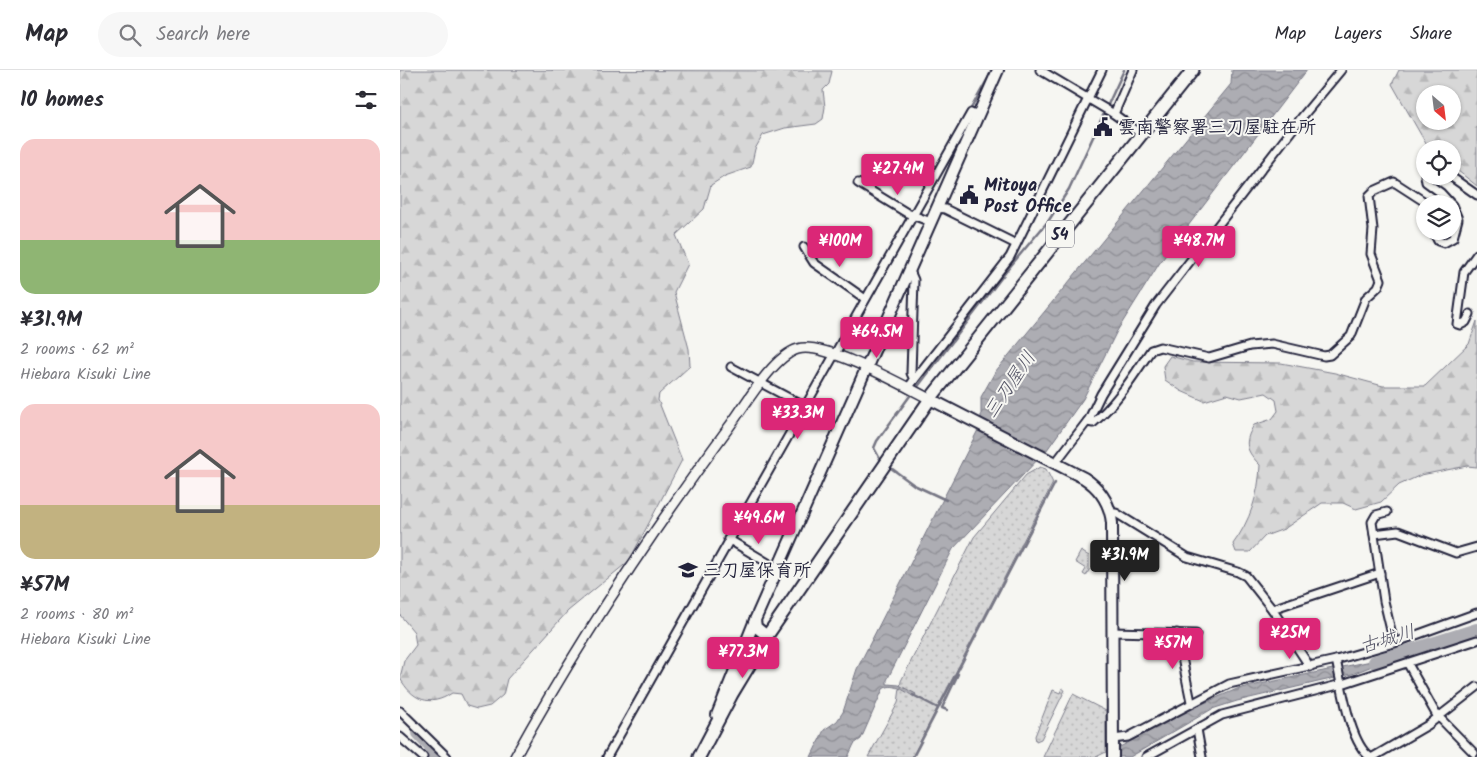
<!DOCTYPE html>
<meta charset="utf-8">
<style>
body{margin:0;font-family:Kalam,"Klee One",sans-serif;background:#f7f7f7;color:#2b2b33;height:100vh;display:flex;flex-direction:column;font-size:19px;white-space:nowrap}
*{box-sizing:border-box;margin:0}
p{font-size:16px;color:#7c7c81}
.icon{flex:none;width:28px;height:28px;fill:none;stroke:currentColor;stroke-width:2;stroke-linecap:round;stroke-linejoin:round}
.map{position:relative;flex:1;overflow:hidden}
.side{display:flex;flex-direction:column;background:#fff;width:400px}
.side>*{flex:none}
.needle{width:32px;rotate:152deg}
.tools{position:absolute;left:1016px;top:15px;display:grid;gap:10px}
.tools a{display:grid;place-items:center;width:45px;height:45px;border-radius:50%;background:#fff;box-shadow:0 1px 4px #0004;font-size:25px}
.price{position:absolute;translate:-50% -42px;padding:0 11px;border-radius:5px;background:#db2777;color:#fff;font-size:16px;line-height:32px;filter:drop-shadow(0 1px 2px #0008)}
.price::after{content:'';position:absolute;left:50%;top:30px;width:15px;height:11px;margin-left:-8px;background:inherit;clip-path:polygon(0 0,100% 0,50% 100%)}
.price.active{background:#222;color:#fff}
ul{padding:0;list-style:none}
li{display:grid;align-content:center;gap:10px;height:265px;padding:0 20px}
li span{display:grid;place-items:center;height:155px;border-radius:15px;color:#555}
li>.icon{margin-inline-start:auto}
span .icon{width:90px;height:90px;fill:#fffc;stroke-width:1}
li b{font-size:21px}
h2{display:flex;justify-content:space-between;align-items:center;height:60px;padding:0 20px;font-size:21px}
header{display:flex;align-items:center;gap:30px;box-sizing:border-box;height:70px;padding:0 25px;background:#fff;border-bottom:1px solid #e1e1e2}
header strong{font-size:24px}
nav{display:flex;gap:28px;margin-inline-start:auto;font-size:18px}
.search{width:350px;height:45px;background:#f7f7f7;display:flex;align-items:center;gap:12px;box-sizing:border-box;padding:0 18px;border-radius:28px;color:#7c7c81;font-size:19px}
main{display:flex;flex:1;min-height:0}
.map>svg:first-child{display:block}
</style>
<header>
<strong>Map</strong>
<div class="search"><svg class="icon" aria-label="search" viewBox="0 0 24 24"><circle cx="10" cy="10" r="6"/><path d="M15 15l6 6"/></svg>Search here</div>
<nav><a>Map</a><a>Layers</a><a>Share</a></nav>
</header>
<main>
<section class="side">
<h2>10 homes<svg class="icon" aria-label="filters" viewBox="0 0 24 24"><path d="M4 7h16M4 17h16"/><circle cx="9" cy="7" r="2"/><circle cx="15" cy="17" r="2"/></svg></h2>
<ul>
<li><span style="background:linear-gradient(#f6c9c9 65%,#8fb573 0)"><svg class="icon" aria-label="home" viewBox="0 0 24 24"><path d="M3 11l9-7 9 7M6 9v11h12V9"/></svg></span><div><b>¥31.9M</b><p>2 rooms · 62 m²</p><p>Hiebara Kisuki Line</p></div></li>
<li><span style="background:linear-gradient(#f6c9c9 65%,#c2b280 0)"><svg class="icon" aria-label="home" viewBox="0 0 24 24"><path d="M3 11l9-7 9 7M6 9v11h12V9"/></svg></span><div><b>¥57M</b><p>2 rooms · 80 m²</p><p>Hiebara Kisuki Line</p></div></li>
</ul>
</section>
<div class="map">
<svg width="1077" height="687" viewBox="0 0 1077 687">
<defs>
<pattern id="grass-dots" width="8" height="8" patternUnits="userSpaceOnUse" patternTransform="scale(1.25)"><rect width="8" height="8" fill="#d7d7d7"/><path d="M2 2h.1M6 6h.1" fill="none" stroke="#b8b8b9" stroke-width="1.8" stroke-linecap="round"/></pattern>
<pattern id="forest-firs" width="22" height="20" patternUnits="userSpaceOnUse" patternTransform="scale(1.25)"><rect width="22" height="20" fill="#d7d7d7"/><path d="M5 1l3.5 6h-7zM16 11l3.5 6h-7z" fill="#b8b8b9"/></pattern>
<pattern id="water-waves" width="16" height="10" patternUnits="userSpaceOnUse" patternTransform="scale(1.25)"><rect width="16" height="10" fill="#adadb3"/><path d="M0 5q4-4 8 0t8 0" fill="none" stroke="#8c8c93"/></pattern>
</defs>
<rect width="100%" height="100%" fill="#f6f6f2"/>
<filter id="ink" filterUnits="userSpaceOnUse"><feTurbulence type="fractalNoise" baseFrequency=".02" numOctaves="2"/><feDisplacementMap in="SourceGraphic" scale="10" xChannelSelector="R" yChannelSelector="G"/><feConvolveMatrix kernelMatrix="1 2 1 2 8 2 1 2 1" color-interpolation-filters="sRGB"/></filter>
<g filter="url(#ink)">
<!-- grass -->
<g fill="url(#grass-dots)" stroke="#7c7c89">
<path d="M 640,397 L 646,399 L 653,413 L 512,687 L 468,687 L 498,633 L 501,611 L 574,467 L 626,405 Z"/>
<path d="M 681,481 L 689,486 L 689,500 L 686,506 L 683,504 L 686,499 L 675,492 Z"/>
<path d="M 662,618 L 665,620 L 641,669 L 636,671 L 635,666 L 653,620 L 660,623 Z"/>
<path d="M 673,624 L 706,641 L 706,682 L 696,687 L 643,687 Z"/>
</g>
<!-- forest -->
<g fill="url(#forest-firs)" stroke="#7c7c89" fill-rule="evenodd">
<path d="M 0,0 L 432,1 L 429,14 L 423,20 L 425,37 L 423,49 L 416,54 L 385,58 L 363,65 L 355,79 L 351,97 L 325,106 L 311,115 L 304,139 L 276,165 L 288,194 L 274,222 L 289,279 L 290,296 L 259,324 L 258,330 L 282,390 L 229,491 L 168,541 L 107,609 L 103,625 L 90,636 L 77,639 L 67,636 L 61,624 L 52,623 C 30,638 12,630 0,608 L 4,591 L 16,575 L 14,562 L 0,545 Z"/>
<path d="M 999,0 L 1077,0 L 1077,116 L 1053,97 L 1052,79 L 1029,79 L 992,14 ZM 1025,24 L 1052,24 L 1052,51 L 1025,51 Z"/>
<path d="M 1077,251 L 1077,397 L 1067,396 L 1021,405 L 999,415 L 981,432 L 956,439 L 943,433 L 922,433 L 884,459 L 865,466 L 850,482 L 836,482 L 833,474 C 850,451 859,424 860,395 C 846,381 843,373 854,355 L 872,349 L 878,341 L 876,330 L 866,323 L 841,328 L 827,324 L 804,331 L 781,321 L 765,310 L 763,296 L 770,286 L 793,292 L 881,293 L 935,303 L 983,316 L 1025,316 L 1069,274 Z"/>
</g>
<!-- water -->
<g fill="url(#water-waves)" stroke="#757583">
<path d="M 832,0 L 907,0 L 759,194 L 717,261 L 683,329 L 644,384 L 581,351 L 581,327 L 595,302 L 831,14 Z"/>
<path d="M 580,356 L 641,386 L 553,479 L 487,610 L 487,614 L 499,615 L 516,624 L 514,627 C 505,621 493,612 483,619 L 461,669 L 454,674 L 448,687 L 411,687 L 424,660 L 437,651 L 443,642 L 457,599 Z"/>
<path d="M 1000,585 L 952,604 L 837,631 L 812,639 L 730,687 L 715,687 L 716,679 L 802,634 L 837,619 Z"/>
</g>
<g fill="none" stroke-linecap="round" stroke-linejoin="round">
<!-- stream -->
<g stroke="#757583" stroke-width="2.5">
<path d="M 569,42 L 592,1"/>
<path d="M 516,319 L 608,199 L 649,150 L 669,119 L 724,0"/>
<path d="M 480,389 L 474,378 L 477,371 L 512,323"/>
<path d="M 491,398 L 514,415 L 546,430"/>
<path d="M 513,625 L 538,638"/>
<path d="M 547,640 L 542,638 L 558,604"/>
<path d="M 203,687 L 287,538"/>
<path d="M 513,687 L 655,413"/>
</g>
<!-- river -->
<g stroke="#adadb3" stroke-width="14">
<path d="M 975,592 L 1077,560"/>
<path d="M 19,663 L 31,676 L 35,687"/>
</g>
<!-- minor casing -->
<g stroke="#22223b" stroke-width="11">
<g id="minor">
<path d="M 640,0 L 714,44 L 741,64"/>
<path d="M 714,44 L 733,0"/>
<path d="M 1025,106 L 1026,112 L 1041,123 L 1051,134"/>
<path d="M 1050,106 L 1077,125"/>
<path d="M 458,113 L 507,143 L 531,152"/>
<path d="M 537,138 L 545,139 L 616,174"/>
<path d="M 1033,161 L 1038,171 L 1044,173 L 1053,168 L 1058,149 L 1052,135"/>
<path d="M 404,177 L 414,193 L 464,228"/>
<path d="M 510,201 L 514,210 L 511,303 L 514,310"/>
<path d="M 1070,244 L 1066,252 L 1060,255 L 1057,254 L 1064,202 L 1077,184"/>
<path d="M 331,297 L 404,336"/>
<path d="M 508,318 L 610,187 L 702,0"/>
<path d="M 687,352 L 693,353 C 717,333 733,306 751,280 L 760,277 L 809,288 L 850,276 L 872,274 L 924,286 L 930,285 L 951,266 L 966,228 L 978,217 L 981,210 L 971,184 L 973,159 L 969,126 L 974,121 L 994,112 L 1028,134"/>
<path d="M 656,392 L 689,349 L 701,324 L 756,235 L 902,47 L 941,0"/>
<path d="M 987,442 L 976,445 L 972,452 L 984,531 L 994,573"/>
<path d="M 711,443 L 716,443 L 787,487 L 838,502 L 846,506 L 872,539 L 910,597"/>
<path d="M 974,464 L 998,461 L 1056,483 L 1077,477"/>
<path d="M 328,469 L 378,499"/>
<path d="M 872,539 L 980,503"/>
<path d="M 712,562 L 796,564"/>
<path d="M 777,563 L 791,632"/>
<path d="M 936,590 C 942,615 949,672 970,687"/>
<path d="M 1008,594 L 1036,644 L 1074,683"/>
<path d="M 0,641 L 47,687"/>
<path d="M 797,659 L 802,687"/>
<path d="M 0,667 L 23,687"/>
<path d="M 713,669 L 728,667 L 829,614 L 936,590 L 994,573 L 1077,543"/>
<path d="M 207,687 L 571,43 L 577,47"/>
<path d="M 746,687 L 822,645 L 942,614 L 1077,570"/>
<path d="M 973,687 L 1028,655 L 1077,617"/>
</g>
</g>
<!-- tertiary casing -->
<g stroke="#22223b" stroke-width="12">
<path id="tertiary" d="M 115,687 C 178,572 251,463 329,357 C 344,337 373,286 398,279 C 424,271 504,316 530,329"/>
</g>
<!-- secondary casing -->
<g stroke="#22223b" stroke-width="14">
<g id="secondary">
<path d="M 530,329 L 684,408 C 701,419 710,434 712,453 L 713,687"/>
<path d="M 367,566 L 356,557 L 355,550 L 598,0"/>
<path d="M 317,645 L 355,550"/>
</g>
</g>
<!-- trunk casing -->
<g stroke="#22223b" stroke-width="15">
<path id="trunk" d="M 299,687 L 332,624 L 367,566 L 530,329 L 793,0"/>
</g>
<!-- minor -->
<use href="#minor" stroke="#f6f6f2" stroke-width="7"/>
<!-- tertiary -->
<use href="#tertiary" stroke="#f6f6f2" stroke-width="9"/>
<!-- secondary -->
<use href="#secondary" stroke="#f6f6f2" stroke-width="10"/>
<!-- trunk -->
<use href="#trunk" stroke="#f6f6f2" stroke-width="11"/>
</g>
</g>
<!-- icons -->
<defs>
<g id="civic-bare" transform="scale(1.5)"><path d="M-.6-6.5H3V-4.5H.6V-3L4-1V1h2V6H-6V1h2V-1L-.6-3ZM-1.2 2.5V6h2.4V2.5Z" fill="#22223b" stroke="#f6f6f2" stroke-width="2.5" paint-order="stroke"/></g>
<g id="school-bare" transform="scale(1.5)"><path d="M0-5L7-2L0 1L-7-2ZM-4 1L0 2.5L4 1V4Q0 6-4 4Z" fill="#22223b" stroke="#f6f6f2" stroke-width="2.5" paint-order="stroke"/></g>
</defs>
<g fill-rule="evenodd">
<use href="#civic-bare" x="703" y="57"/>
<use href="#civic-bare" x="569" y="125"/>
<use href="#school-bare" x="288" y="500"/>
</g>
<g text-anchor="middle" stroke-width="4" stroke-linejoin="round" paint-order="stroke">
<!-- shield labels -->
<rect fill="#f6f6f2" stroke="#626272" stroke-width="1" x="646" y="150.5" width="28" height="27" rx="4"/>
<g font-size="16" font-weight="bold" fill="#22223b">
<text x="660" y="170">54</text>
</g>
<!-- poi labels -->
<g font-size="18" font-weight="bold" fill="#22223b" stroke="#f6f6f2" text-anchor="start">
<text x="718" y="63">雲南警察署三刀屋駐在所</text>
<text x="584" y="121">Mitoya<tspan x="584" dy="21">Post Office</tspan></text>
<text x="303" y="506">三刀屋保育所</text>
</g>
<!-- water labels -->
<g font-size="19" font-style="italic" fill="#535365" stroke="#f6f6f2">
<text transform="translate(609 314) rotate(-56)" y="7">三刀屋川</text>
<text transform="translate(987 568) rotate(-17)" y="7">古城川</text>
</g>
</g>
</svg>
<div class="tools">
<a><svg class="needle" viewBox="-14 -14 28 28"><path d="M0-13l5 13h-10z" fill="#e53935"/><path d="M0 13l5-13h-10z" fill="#7c7c81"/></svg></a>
<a><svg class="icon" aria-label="locate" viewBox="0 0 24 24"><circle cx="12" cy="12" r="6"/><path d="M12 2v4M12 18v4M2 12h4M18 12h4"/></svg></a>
<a><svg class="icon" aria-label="layers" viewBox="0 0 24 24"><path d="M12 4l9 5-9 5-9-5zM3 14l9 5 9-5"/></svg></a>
</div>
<b class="price" style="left:498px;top:126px">¥27.4M</b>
<b class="price" style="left:440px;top:198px">¥100M</b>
<b class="price" style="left:799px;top:198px">¥48.7M</b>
<b class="price" style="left:477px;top:289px">¥64.5M</b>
<b class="price" style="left:398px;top:370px">¥33.3M</b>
<b class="price" style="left:359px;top:475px">¥49.6M</b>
<b class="price active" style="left:725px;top:512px">¥31.9M</b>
<b class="price" style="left:890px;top:590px">¥25M</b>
<b class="price" style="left:773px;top:600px">¥57M</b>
<b class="price" style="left:343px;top:609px">¥77.3M</b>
</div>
</main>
